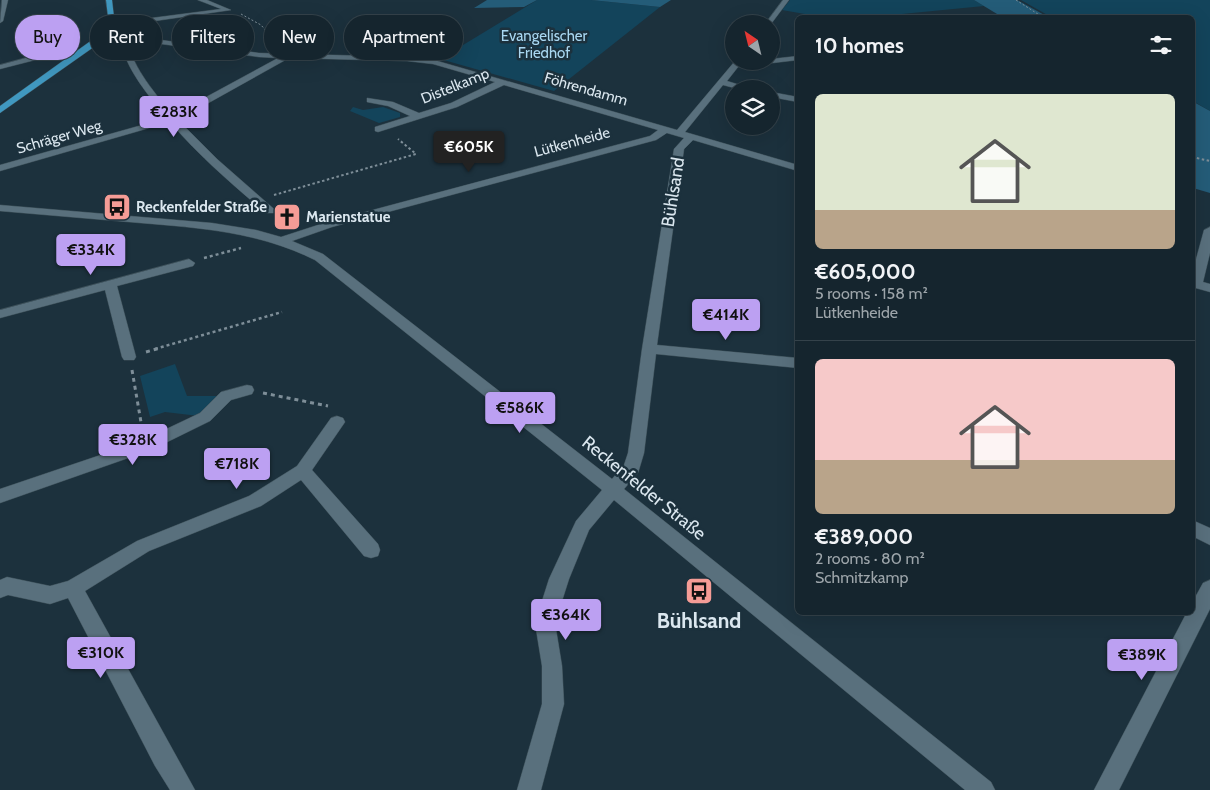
<!DOCTYPE html>
<meta charset="utf-8">
<style>
body{margin:0;font-family:Cabin,sans-serif;background:#1e2d36;color:#f1f3f6;height:100vh;display:flex;flex-direction:column;font-size:19px;white-space:nowrap}
*{box-sizing:border-box;margin:0}
p{font-size:16px;color:#9da5aa}
.icon{flex:none;width:28px;height:28px;fill:none;stroke:currentColor;stroke-width:2;stroke-linecap:round;stroke-linejoin:round}
.map{position:relative;flex:1;overflow:hidden}
.details{position:absolute;left:795px;top:15px;width:400px;height:600px;display:flex;flex-direction:column;background:#15252e;border-radius:8px;box-shadow:0 5px 20px #0002,0 0 0 1px #34424a}
.details>*{flex:none}
.guide{position:absolute;left:15px;top:15px;width:475px;height:45px;display:flex;gap:10px}
.needle{width:32px;rotate:325deg}
.tools{position:absolute;left:725px;top:15px;display:grid;gap:10px}
.tools a{display:grid;place-items:center;width:55px;height:55px;border-radius:50%;background:#15252e;box-shadow:0 5px 20px #0002,0 0 0 1px #34424a;font-size:25px}
.price{position:absolute;translate:-50% -42px;padding:0 11px;border-radius:5px;background:#bca0f2;color:#111;font-size:16px;line-height:32px;filter:drop-shadow(0 1px 2px #0008)}
.price::after{content:'';position:absolute;left:50%;top:30px;width:15px;height:11px;margin-left:-8px;background:inherit;clip-path:polygon(0 0,100% 0,50% 100%)}
.price.selected{background:#222;color:#fff}
ul{padding:0;list-style:none}
li{display:grid;align-content:center;gap:10px;height:265px;padding:0 20px}
li+li{border-top:1px solid #34424a}
li span{display:grid;place-items:center;height:155px;border-radius:8px;color:#555}
li>.icon{margin-inline-start:auto}
span .icon{width:90px;height:90px;fill:#fffc;stroke-width:1}
li b{font-size:21px}
h2{display:flex;justify-content:space-between;align-items:center;height:60px;padding:0 20px;font-size:21px}
.tag{padding:0 18px;border-radius:22px;background:#15252e;box-shadow:0 5px 20px #0002,0 0 0 1px #34424a;font-size:18px;line-height:45px}
.tag.selected{background:#bca0f2;color:#111}
.map>svg:first-child{display:block}
</style>
<div class="map">
<svg width="1210" height="790" viewBox="0 0 1210 790">
<rect width="100%" height="100%" fill="#1c313d"/>
<!-- green -->
<g fill="#13445b">
<path d="M 537,0 L 591,0 L 660,7 L 554,91 L 440,59 Z"/>
<path d="M 790,0 L 974,0 L 984,6 L 861,18 L 822,17 L 782,10 Z"/>
<path d="M 1021,0 L 1210,0 L 1210,111 L 1193,101 L 1192,18 L 1051,17 Z"/>
<path d="M 353,107 L 363,110 L 383,107 L 400,113 L 400,117 L 379,123 L 350,111 Z"/>
<path d="M 175,364 L 187,396 L 220,396 L 199,416 L 165,412 L 150,417 L 140,376 Z"/>
</g>
<!-- forest -->
<g fill="#245c78">
<path d="M 487,0 L 537,0 L 524,7 L 474,8 Z"/>
<path d="M 591,0 L 671,0 L 660,7 Z"/>
<path d="M 974,0 L 1017,0 L 1048,17 L 1002,17 Z"/>
<path d="M 1192,101 L 1210,111 L 1210,193 L 1193,188 Z"/>
</g>
<g fill="none" stroke-linecap="round" stroke-linejoin="round">
<!-- minor casing -->
<g stroke="#3c4f58" stroke-width="1">
<g id="minor">
<path d="M 2,0 L 8,0 L 3,21 L 0,23 Z"/>
<path d="M 198,0 L 207,0 L 231,10 L 113,27 L 110,25 L 113,23 L 221,9 Z"/>
<path d="M 783,0 L 789,0 L 771,24 L 765,24 Z"/>
<path d="M 126,38 L 146,38 L 259,53 L 407,57 L 434,60 L 677,130 L 735,61 L 771,61 L 771,59 L 798,56 L 798,60 L 738,67 L 727,81 L 753,89 L 738,89 L 723,85 L 685,132 L 798,165 L 798,171 L 693,140 L 684,149 L 657,345 L 798,358 L 798,368 L 656,354 L 644,453 L 638,473 L 624,489 L 991,782 L 995,790 L 965,790 L 614,500 L 589,530 L 569,579 L 555,623 L 562,666 L 564,704 L 541,790 L 517,790 L 542,704 L 542,666 L 535,623 L 549,579 L 576,521 L 602,490 L 315,260 C 259,232 201,228 141,223 C 94,219 47,215 0,211 L 0,205 L 212,223 L 256,230 L 281,237 L 324,223 L 650,136 L 658,130 L 504,85 L 457,107 L 378,132 L 375,131 L 375,127 L 410,116 L 388,106 L 367,102 L 367,98 L 393,102 L 419,113 L 451,103 L 495,82 L 433,64 L 407,61 L 289,58 L 178,120 L 217,159 L 274,209 L 275,211 L 274,213 L 266,213 C 233,185 199,156 170,122 L 0,171 L 0,165 L 167,118 C 151,99 124,67 122,43 L 95,44 L 91,42 L 95,40 ZM 146,42 L 259,57 L 278,58 L 173,115 C 158,97 131,66 129,43 ZM 667,133 L 684,138 L 674,149 L 642,349 L 628,453 L 624,465 L 612,479 L 323,254 L 292,241 L 332,227 L 656,140 Z"/>
<path d="M 40,54 L 44,56 L 43,58 L 0,69 L 0,65 Z"/>
<path d="M 771,92 L 798,97 L 798,102 L 771,97 Z"/>
<path d="M 1210,227 L 1210,253 L 1203,282 L 1210,284 L 1210,292 L 1192,287 L 1192,274 L 1204,230 Z"/>
<path d="M 189,259 L 195,263 L 193,266 L 117,286 L 136,357 L 134,360 L 124,360 L 122,357 L 105,290 L 0,318 L 0,310 Z"/>
<path d="M 247,385 L 252,386 L 254,390 L 252,394 L 231,400 L 210,421 L 151,450 L 0,503 L 0,489 L 139,442 L 200,413 L 221,392 Z"/>
<path d="M 337,416 L 343,418 L 345,422 L 312,470 L 378,544 L 380,550 L 378,556 L 371,558 L 364,556 L 301,480 L 261,506 L 149,551 L 85,591 L 195,790 L 170,790 L 155,766 L 68,598 L 50,604 L 8,595 L 0,598 L 0,580 L 7,577 L 50,586 L 68,581 L 137,541 L 249,496 L 297,466 L 331,418 Z"/>
<path d="M 1192,520 L 1210,528 L 1210,545 L 1192,536 Z"/>
<path d="M 1210,580 L 1210,609 L 1119,790 L 1094,790 L 1187,612 L 1192,612 L 1192,603 L 1203,583 Z"/>
</g>
</g>
<!-- major casing -->
<g stroke="#3c4f58" stroke-width="1">
<path id="major" d="M 106,0 L 112,0 L 115,26 L 98,44 L 0,113 L 0,106 L 92,40 L 109,25 Z"/>
</g>
<!-- path-far3 -->
<g stroke="#7e8e98" stroke-width="1" stroke-dasharray="2 2" stroke-linecap="butt">
<path d="M 1016,0 L 1044,18"/>
<path d="M 241,14 L 261,25 L 276,42"/>
</g>
<!-- path-far2 -->
<g stroke="#7e8e98" stroke-width="2" stroke-dasharray="2.5 2.5" stroke-linecap="butt">
<path d="M 1192,157 L 1210,161"/>
<path d="M 274,195 L 416,154 L 398,139"/>
</g>
<!-- path-far1 -->
<g stroke="#7e8e98" stroke-width="2.5" stroke-dasharray="3 3" stroke-linecap="butt">
<path d="M 204,258 L 241,248"/>
<path d="M 155,349 L 282,312"/>
</g>
<!-- path -->
<g stroke="#7e8e98" stroke-width="3" stroke-dasharray="4 4" stroke-linecap="butt">
<path d="M 146,352 L 160,348"/>
<path d="M 132,370 L 142,428"/>
<path d="M 263,393 L 328,406"/>
</g>
<!-- minor -->
<use href="#minor" fill="#59707d" fill-rule="evenodd"/>
<!-- major -->
<use href="#major" fill="#4098c0" fill-rule="evenodd"/>
</g>
<!-- icons -->
<defs>
<g id="bus-square" transform="scale(1.4375)"><rect x="-9" y="-9" width="18" height="18" rx="4" fill="#f59c96" stroke="#1c313d"/><path d="M-5-6H5V4H4V6H2V4H-2V6H-4V4H-5ZM-3.5-4V0h7V-4ZM-3.5 1.2v1.5H-2V1.2ZM2 1.2v1.5H3.5V1.2Z" fill="#111"/></g>
<g id="church-square" transform="scale(1.4375)"><rect x="-9" y="-9" width="18" height="18" rx="4" fill="#f59c96" stroke="#1c313d"/><path d="M-1.2-6h2.4v3.5h3.3v2.4h-3.3V6h-2.4V-.1h-3.3v-2.4h3.3Z" fill="#111"/></g>
</defs>
<g fill-rule="evenodd">
<use href="#bus-square" x="117" y="207"/>
<use href="#church-square" x="287" y="217"/>
<use href="#bus-square" x="699" y="591"/>
</g>
<g text-anchor="middle" stroke-width="5" stroke-linejoin="round" paint-order="stroke">
<!-- far-park labels -->
<g font-size="15" fill="#a9d7f1" stroke="#1c313d">
<text x="544" y="41">Evangelischer<tspan x="544" dy="17">Friedhof</tspan></text>
</g>
<!-- far-street labels -->
<g font-size="15" fill="#dbe7ef" stroke="#1c313d">
<text transform="translate(455 86) rotate(-22)" y="5">Distelkamp</text>
<text transform="translate(586 89) rotate(16)" y="5">Föhrendamm</text>
<text transform="translate(59 137) rotate(-16)" y="5">Schräger Weg</text>
<text transform="translate(572 142) rotate(-15)" y="5">Lütkenheide</text>
</g>
<!-- far-poi labels -->
<g font-size="15" font-weight="bold" fill="#dbe7ef" stroke="#1c313d" text-anchor="start">
<text x="136" y="212">Reckenfelder Straße</text>
<text x="306" y="222">Marienstatue</text>
</g>
<!-- street labels -->
<g font-size="18" fill="#dbe7ef" stroke="#1c313d">
<text transform="translate(673 192) rotate(-81)" y="6">Bühlsand</text>
<text transform="translate(644 488) rotate(39)" y="6">Reckenfelder Straße</text>
</g>
<!-- near-poi labels -->
<g font-size="21" font-weight="bold" fill="#dbe7ef" stroke="#1c313d">
<text x="699" y="628">Bühlsand</text>
</g>
</g>
</svg>
<div class="tools">
<a><svg class="needle" viewBox="-14 -14 28 28"><path d="M0-13l5 13h-10z" fill="#e53935"/><path d="M0 13l5-13h-10z" fill="#9da5aa"/></svg></a>
<a><svg class="icon" aria-label="layers" viewBox="0 0 24 24"><path d="M12 4l9 5-9 5-9-5zM3 14l9 5 9-5"/></svg></a>
</div>
<b class="price" style="left:174px;top:138px">€283K</b>
<b class="price selected" style="left:469px;top:173px">€605K</b>
<b class="price" style="left:91px;top:276px">€334K</b>
<b class="price" style="left:726px;top:341px">€414K</b>
<b class="price" style="left:520px;top:434px">€586K</b>
<b class="price" style="left:133px;top:466px">€328K</b>
<b class="price" style="left:237px;top:490px">€718K</b>
<b class="price" style="left:566px;top:641px">€364K</b>
<b class="price" style="left:101px;top:679px">€310K</b>
<b class="price" style="left:1142px;top:681px">€389K</b>
<div class="guide">
<a class="tag selected">Buy</a>
<a class="tag">Rent</a>
<a class="tag">Filters</a>
<a class="tag">New</a>
<a class="tag">Apartment</a>
</div>
<section class="details">
<h2>10 homes<svg class="icon" aria-label="filters" viewBox="0 0 24 24"><path d="M4 7h16M4 17h16"/><circle cx="9" cy="7" r="2"/><circle cx="15" cy="17" r="2"/></svg></h2>
<ul>
<li><span style="background:linear-gradient(#dfe7d0 75%,#b9a48a 0)"><svg class="icon" aria-label="home" viewBox="0 0 24 24"><path d="M3 11l9-7 9 7M6 9v11h12V9"/></svg></span><div><b>€605,000</b><p>5 rooms · 158 m²</p><p>Lütkenheide</p></div></li>
<li><span style="background:linear-gradient(#f6c9c9 65%,#b9a48a 0)"><svg class="icon" aria-label="home" viewBox="0 0 24 24"><path d="M3 11l9-7 9 7M6 9v11h12V9"/></svg></span><div><b>€389,000</b><p>2 rooms · 80 m²</p><p>Schmitzkamp</p></div></li>
</ul>
</section>
</div>
